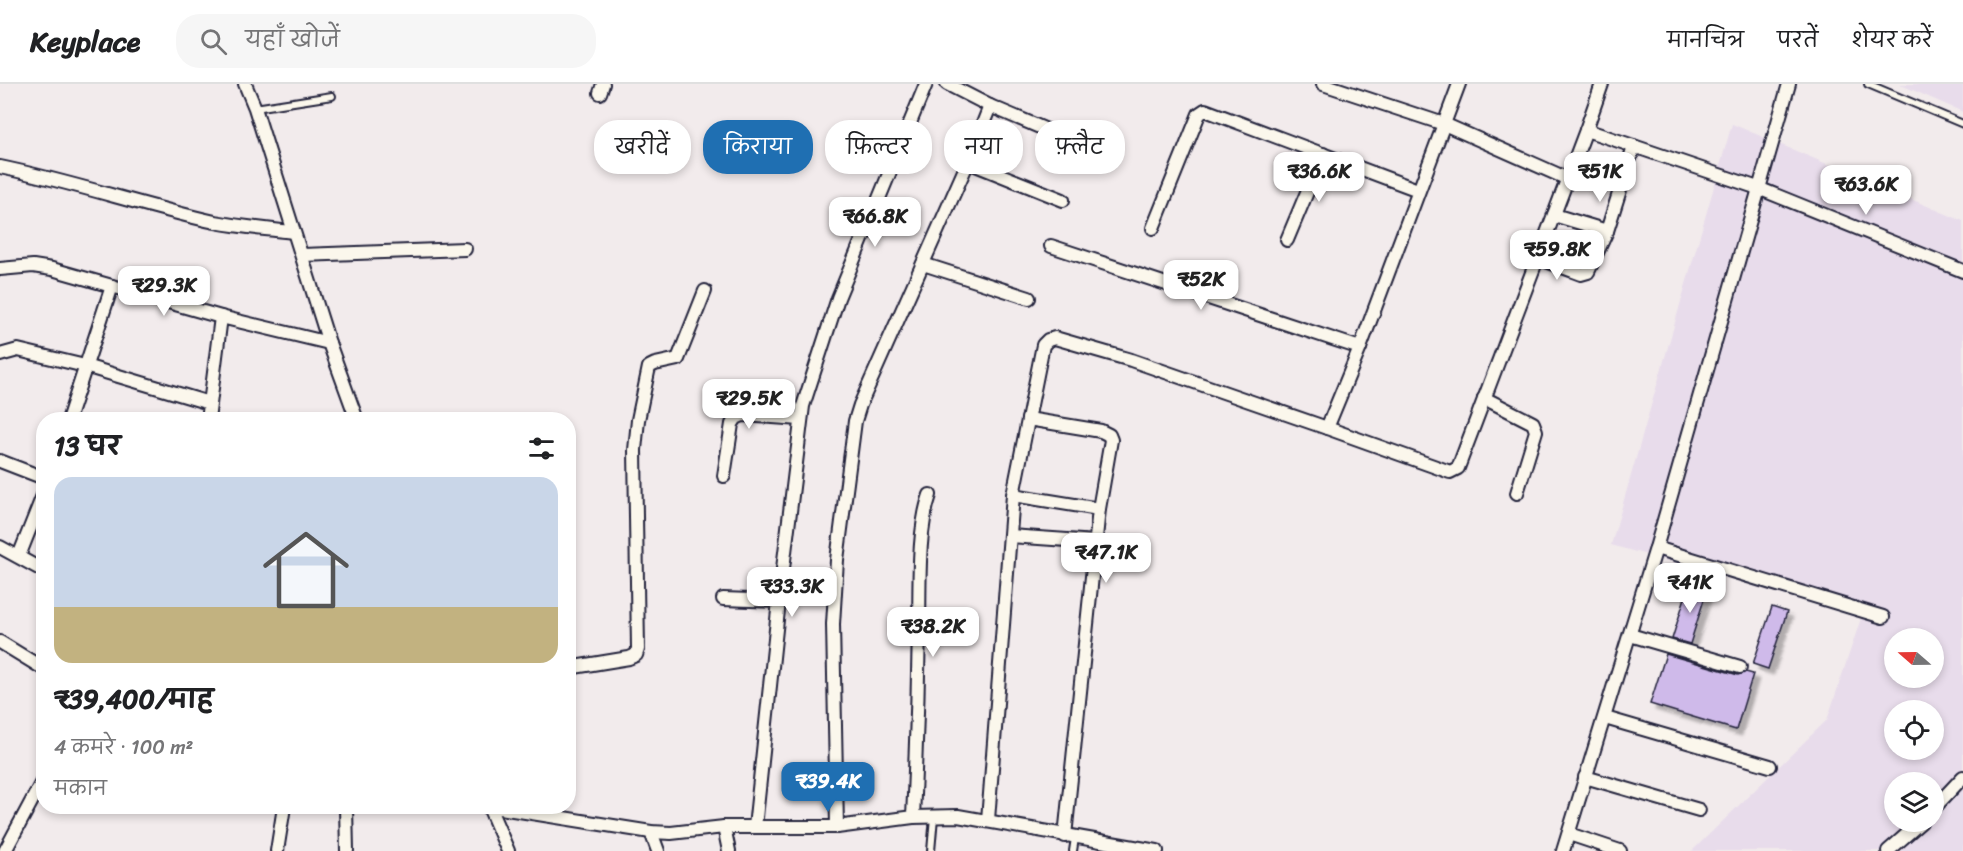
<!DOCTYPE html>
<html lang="hi">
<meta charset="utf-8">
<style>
body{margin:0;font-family:Sriracha,"Playpen Sans Deva",sans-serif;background:#f6f6f6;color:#202124;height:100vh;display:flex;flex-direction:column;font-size:22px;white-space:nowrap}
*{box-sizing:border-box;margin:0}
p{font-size:20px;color:#757577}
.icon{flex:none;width:33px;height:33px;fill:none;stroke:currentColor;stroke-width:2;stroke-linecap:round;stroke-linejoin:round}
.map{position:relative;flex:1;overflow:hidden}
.drawer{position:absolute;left:36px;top:328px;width:540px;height:402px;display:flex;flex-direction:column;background:#fff;border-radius:24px;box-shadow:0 3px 9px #0003}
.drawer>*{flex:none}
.hud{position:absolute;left:594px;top:36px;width:570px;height:54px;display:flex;gap:12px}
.needle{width:39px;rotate:290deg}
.controls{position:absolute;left:1884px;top:544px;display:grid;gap:12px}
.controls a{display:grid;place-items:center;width:60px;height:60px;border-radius:50%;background:#fff;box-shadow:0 3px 9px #0003;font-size:30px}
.price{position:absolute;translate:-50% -51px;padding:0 14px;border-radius:12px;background:#fff;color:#222;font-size:20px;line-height:39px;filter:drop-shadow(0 2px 3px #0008)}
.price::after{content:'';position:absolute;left:50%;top:36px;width:18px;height:14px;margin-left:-9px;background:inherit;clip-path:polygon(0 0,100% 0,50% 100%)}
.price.selected{background:#1f6fb2;color:#fff}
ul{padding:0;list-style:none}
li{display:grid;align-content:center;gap:12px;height:318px;padding:0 18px}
li span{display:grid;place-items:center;height:186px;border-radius:18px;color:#555}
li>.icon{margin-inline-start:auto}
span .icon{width:108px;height:108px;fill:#fffc;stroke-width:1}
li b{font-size:26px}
h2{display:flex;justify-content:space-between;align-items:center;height:72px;padding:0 18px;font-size:26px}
.pill{padding:0 21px;border-radius:24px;background:#fff;box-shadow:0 3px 9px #0003;font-size:21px;line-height:54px}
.pill.selected{background:#1f6fb2;color:#fff}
header{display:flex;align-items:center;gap:36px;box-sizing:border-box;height:84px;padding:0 30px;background:#fff;border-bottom:2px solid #e0e0e0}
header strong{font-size:28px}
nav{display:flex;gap:33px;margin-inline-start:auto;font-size:21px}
.search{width:420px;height:54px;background:#f6f6f6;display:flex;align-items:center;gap:15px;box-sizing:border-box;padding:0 21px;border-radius:24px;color:#757577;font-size:22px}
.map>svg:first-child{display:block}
</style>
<header>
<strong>Keyplace</strong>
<div class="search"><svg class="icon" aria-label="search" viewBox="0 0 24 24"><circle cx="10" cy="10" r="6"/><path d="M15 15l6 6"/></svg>यहाँ खोजें</div>
<nav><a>मानचित्र</a><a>परतें</a><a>शेयर करें</a></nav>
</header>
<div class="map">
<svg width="1963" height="767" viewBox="0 0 1963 767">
<defs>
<filter id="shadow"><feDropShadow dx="5.5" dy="5.5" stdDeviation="1.5" flood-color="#0004"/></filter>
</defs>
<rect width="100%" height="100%" fill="#f2ebec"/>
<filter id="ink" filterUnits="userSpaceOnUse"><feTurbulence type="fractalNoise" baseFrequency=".0167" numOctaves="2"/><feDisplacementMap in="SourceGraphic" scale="12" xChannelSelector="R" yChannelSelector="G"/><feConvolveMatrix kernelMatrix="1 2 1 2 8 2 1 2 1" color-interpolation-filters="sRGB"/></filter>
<g filter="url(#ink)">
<!-- built -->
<g fill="#e8dceb" fill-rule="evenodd">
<path d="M 1899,0 L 1963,0 L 1963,28 Z"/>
<path d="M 1732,40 L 1963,137 L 1963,767 L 1692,767 L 1827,636 L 1862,531 L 1611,461 ZM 1894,555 L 1934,555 L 1934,594 L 1894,594 ZM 1894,627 L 1934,627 L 1934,666 L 1894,666 ZM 1894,699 L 1934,699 L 1934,738 L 1894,738 Z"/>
</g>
<!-- building -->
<g fill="#cfbaea" stroke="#22223b" stroke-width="1.5" filter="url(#shadow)">
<path d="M 1689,501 L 1707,506 L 1690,560 L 1672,555 Z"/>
<path d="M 1772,523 L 1787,528 L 1768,585 L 1753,580 Z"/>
<path d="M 1666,570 L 1738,591 L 1746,588 L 1753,590 L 1736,646 L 1650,620 Z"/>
</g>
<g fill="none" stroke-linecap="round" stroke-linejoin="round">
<!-- service casing -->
<g stroke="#22223b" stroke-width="10">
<g id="service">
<path d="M 1868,0 L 1963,40"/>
<path d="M 255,24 L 332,12"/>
<path d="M 931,767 L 934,733"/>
<path d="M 1073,767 L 1075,754"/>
</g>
</g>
<!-- minor casing -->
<g stroke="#22223b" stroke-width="16">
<g id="minor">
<path d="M 245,0 L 255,24 L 329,259 L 357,336"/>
<path d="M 947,0 L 990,22 L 1096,67"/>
<path d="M 1323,0 L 1444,40 L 1568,95"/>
<path d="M 600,9 L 603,0"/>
<path d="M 1586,46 L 1758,104 L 1963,187"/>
<path d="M 968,78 L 1063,116"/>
<path d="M 0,83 C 73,98 143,122 215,138 C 241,143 267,145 293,148"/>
<path d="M 1554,131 L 1607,147"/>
<path d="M 1153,144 L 1199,30 L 1205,26 L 1418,106"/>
<path d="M 1287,156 L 1323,70"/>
<path d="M 1051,162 L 1360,264"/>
<path d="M 302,171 L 465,165"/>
<path d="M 1538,174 L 1581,190 L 1588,188 L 1607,147 L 1634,62"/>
<path d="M 923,180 L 1029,214"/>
<path d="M 0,185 L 33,182 L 52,185 L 221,233 L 329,259"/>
<path d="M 0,271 L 18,266 L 85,282 L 209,319"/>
<path d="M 1484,314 L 1533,339 L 1536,347 L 1517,409"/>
<path d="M 1028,335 L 1101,347 L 1109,351 L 1111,356 L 1099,425 L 1065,752"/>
<path d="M 68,336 L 112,202"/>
<path d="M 208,336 L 221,233"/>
<path d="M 1327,344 L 1450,388 L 1458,384 L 1586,46 L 1602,0"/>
<path d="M 0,377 L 44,394"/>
<path d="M 724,392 L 732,340 L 736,334 L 743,331 L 801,335"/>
<path d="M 1013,411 L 1099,425"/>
<path d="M 1010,452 L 1096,458"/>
<path d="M 0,463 L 44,487"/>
<path d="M 1656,464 L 1883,533"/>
<path d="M 19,472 L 44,409"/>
<path d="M 723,515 L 779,517"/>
<path d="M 1630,551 L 1740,583"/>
<path d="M 0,558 L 44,585"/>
<path d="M 568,584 L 629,574 L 636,571 L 638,565 L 635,366 L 638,336 L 649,283 L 655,280 L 678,275 L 705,207"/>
<path d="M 1605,634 L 1770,682"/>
<path d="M 1585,693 L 1699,726"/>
<path d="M 346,723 L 347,767"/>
<path d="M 489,723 L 508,767"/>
<path d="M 494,723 L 651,748 L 671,749 L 724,743 L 837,743 L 913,733 L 958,732 L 1157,767"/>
<path d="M 1934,724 L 1963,693"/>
<path d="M 913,733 C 916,670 918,607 919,544 C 920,505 917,448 930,411"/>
<path d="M 988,736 L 1013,411 L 1043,261 L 1048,256 L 1055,254 L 1131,276 L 1327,344 L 1360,264 L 1459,0"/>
<path d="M 724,743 L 729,767"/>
<path d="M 755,743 L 779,517 L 803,322 L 838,214 L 926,0"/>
<path d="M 837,743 L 833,540 L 837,476 L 855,337 L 860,321 L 968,78 L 990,22"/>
<path d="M 651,748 L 658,767"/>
<path d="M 1569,750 L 1620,767"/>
<path d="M 5,767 L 44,694"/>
<path d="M 277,767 L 284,723"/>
<path d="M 1563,767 L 1656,464 L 1789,0"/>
<path d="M 1888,767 L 1921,738"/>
</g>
</g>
<!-- service -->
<use href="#service" stroke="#fbf7ec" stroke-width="6"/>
<!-- minor -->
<use href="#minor" stroke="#fbf7ec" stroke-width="12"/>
</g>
</g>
</svg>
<div class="controls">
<a><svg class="needle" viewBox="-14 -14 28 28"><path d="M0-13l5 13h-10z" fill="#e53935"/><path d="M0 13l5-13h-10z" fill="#757577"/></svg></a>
<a><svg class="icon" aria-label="locate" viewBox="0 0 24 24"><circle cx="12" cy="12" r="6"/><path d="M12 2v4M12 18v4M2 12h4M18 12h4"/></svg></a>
<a><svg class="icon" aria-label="layers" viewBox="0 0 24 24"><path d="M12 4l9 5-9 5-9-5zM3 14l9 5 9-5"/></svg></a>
</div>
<b class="price" style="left:1319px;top:119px">₹36.6K</b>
<b class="price" style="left:1600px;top:119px">₹51K</b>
<b class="price" style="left:1866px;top:132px">₹63.6K</b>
<b class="price" style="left:875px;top:164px">₹66.8K</b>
<b class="price" style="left:1557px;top:197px">₹59.8K</b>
<b class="price" style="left:1201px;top:227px">₹52K</b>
<b class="price" style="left:164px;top:233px">₹29.3K</b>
<b class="price" style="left:749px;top:346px">₹29.5K</b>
<b class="price" style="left:1106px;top:500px">₹47.1K</b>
<b class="price" style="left:1690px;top:530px">₹41K</b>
<b class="price" style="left:792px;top:534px">₹33.3K</b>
<b class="price" style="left:933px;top:574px">₹38.2K</b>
<b class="price selected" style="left:828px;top:729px">₹39.4K</b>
<div class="hud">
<a class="pill">खरीदें</a>
<a class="pill selected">किराया</a>
<a class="pill">फ़िल्टर</a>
<a class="pill">नया</a>
<a class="pill">फ़्लैट</a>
</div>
<section class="drawer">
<h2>13 घर<svg class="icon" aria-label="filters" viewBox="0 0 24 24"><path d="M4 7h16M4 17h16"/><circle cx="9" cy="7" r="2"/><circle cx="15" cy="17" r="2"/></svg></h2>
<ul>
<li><span style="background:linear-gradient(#c9d6e8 70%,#c2b280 0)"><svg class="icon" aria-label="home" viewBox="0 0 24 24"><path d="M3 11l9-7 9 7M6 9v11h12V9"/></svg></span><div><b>₹39,400/माह</b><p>4 कमरे · 100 m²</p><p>मकान</p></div></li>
</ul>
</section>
</div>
